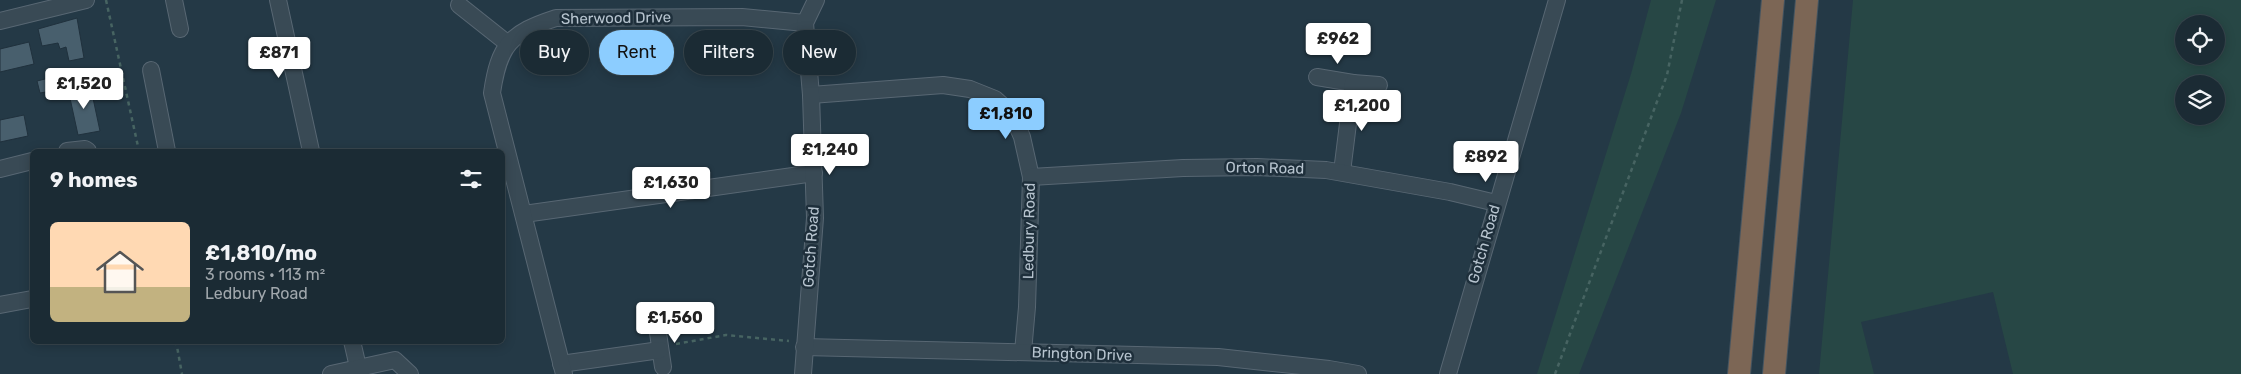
<!DOCTYPE html>
<meta charset="utf-8">
<style>
body{margin:0;font-family:Rubik,sans-serif;background:#283740;color:#f1f3f6;height:100vh;display:flex;flex-direction:column;font-size:19px;white-space:nowrap}
*{box-sizing:border-box;margin:0}
p{font-size:16px;color:#a0a7ac}
.icon{flex:none;width:28px;height:28px;fill:none;stroke:currentColor;stroke-width:2;stroke-linecap:round;stroke-linejoin:round}
.map{position:relative;flex:1;overflow:hidden}
.side{position:absolute;left:30px;top:149px;width:475px;height:195px;display:flex;flex-direction:column;background:#1b2b34;border-radius:8px;box-shadow:0 2px 12px #0003,0 0 0 1px #39474f}
.side>*{flex:none}
.guide{position:absolute;left:520px;top:30px;width:475px;height:45px;display:flex;gap:10px}
.fabs{position:absolute;left:2175px;top:15px;display:grid;gap:10px}
.fabs a{display:grid;place-items:center;width:50px;height:50px;border-radius:50%;background:#1b2b34;box-shadow:0 2px 12px #0003,0 0 0 1px #39474f;font-size:25px}
.price{position:absolute;translate:-50% -42px;padding:0 11px;border-radius:5px;background:#fff;color:#222;font-size:16px;line-height:32px;filter:drop-shadow(0 1px 2px #0008)}
.price::after{content:'';position:absolute;left:50%;top:30px;width:15px;height:11px;margin-left:-8px;background:inherit;clip-path:polygon(0 0,100% 0,50% 100%)}
.price.active{background:#8ccdff;color:#111}
ul{padding:0;list-style:none}
li{display:flex;align-items:center;gap:15px;height:125px;padding:0 20px}
li+li{border-top:1px solid #39474f}
li span{display:grid;place-items:center;flex:none;width:140px;height:100px;border-radius:8px;color:#555}
li>.icon{margin-inline-start:auto}
span .icon{width:60px;height:60px;fill:#fffc;stroke-width:1}
li b{font-size:21px}
h2{display:flex;justify-content:space-between;align-items:center;height:60px;padding:0 20px;font-size:21px}
.pill{padding:0 18px;border-radius:22px;background:#1b2b34;box-shadow:0 2px 12px #0003,0 0 0 1px #39474f;font-size:18px;line-height:45px}
.pill.active{background:#8ccdff;color:#111}
.map>svg:first-child{display:block}
</style>
<div class="map">
<svg width="2241" height="374" viewBox="0 0 2241 374">
<rect width="100%" height="100%" fill="#243946"/>
<!-- green -->
<g fill="#274745" fill-rule="evenodd">
<path d="M 1651,0 L 1716,0 L 1681,113 L 1579,374 L 1537,374 L 1631,74 Z"/>
<path d="M 1853,0 L 2241,0 L 2241,374 L 2013,374 L 1993,292 L 1861,322 L 1874,374 L 1819,374 ZM 2184,24 L 2216,24 L 2216,56 L 2184,56 ZM 2184,84 L 2216,84 L 2216,116 L 2184,116 Z"/>
</g>
<!-- building -->
<g fill="#485f6d" stroke="#20313d">
<path d="M 77,18 L 84,58 L 69,61 L 66,47 L 60,49 L 58,43 L 42,46 L 38,29 Z"/>
<path d="M 29,42 L 34,64 L 0,72 L 0,49 Z"/>
<path d="M 49,78 L 52,91 L 40,93 L 37,81 Z"/>
<path d="M 90,84 L 100,131 L 78,135 L 68,89 Z"/>
<path d="M 24,115 L 28,136 L 0,142 L 0,120 Z"/>
</g>
<g fill="none" stroke-linecap="round" stroke-linejoin="round">
<!-- minor casing -->
<g stroke="#586773" stroke-width="18">
<g id="minor">
<path d="M 174,0 L 180,29"/>
<path d="M 278,0 L 311,151"/>
<path d="M 459,5 L 507,43"/>
<path d="M 0,21 L 86,0"/>
<path d="M 151,70 L 167,151"/>
<path d="M 1317,77 L 1353,83"/>
<path d="M 811,95 L 943,85 L 970,89 L 995,99 L 1012,114 L 1022,137 L 1031,177 L 1027,307 L 1023,352"/>
<path d="M 67,151 L 85,149 L 88,151"/>
<path d="M 0,169 L 32,161"/>
<path d="M 1342,172 L 1353,83 L 1379,85"/>
<path d="M 1031,177 L 1183,168 L 1257,167 L 1326,170 L 1450,192 L 1496,203"/>
<path d="M 524,214 L 814,173"/>
<path d="M 0,305 L 32,299"/>
<path d="M 657,326 L 663,367"/>
<path d="M 352,341 L 358,367"/>
<path d="M 804,347 L 1218,357 L 1329,369 L 1358,374"/>
<path d="M 561,364 L 660,350"/>
<path d="M 331,374 L 395,360 L 410,374"/>
<path d="M 564,374 L 492,93 C 499,45 510,33 556,18 L 742,17 L 805,23"/>
<path d="M 803,374 L 815,218 L 811,95 L 805,23 L 816,0"/>
<path d="M 1448,374 L 1557,0"/>
</g>
</g>
<!-- highway casing -->
<g stroke="#445460" stroke-width="24">
<g id="highway">
<path d="M 1739,374 L 1773,0"/>
<path d="M 1774,374 L 1807,0"/>
</g>
</g>
<!-- path -->
<g stroke="#476462" stroke-width="2.5" stroke-dasharray="4 4" stroke-linecap="butt">
<path d="M 106,0 L 139,151"/>
<path d="M 176,341 L 182,374"/>
<path d="M 676,344 L 726,335 L 789,341"/>
<path d="M 1555,374 L 1667,75 L 1682,0"/>
</g>
<!-- minor -->
<use href="#minor" stroke="#394a55" stroke-width="16"/>
<!-- highway -->
<use href="#highway" stroke="#7c6655" stroke-width="22"/>
</g>
<g text-anchor="middle" stroke-width="5" stroke-linejoin="round" paint-order="stroke">
<!-- street labels -->
<g font-size="15" fill="#b7c4cf" stroke="#1e2f3b">
<text transform="translate(616 18) rotate(-1)" y="5">Sherwood Drive</text>
<text transform="translate(1265 168) rotate(1)" y="5">Orton Road</text>
<text transform="translate(1029 231) rotate(-89)" y="5">Ledbury Road</text>
<text transform="translate(1484 244) rotate(-74)" y="5">Gotch Road</text>
<text transform="translate(811 247) rotate(-86)" y="5">Gotch Road</text>
<text transform="translate(1082 354) rotate(2)" y="5">Brington Drive</text>
</g>
</g>
</svg>
<div class="fabs">
<a><svg class="icon" aria-label="locate" viewBox="0 0 24 24"><circle cx="12" cy="12" r="6"/><path d="M12 2v4M12 18v4M2 12h4M18 12h4"/></svg></a>
<a><svg class="icon" aria-label="layers" viewBox="0 0 24 24"><path d="M12 4l9 5-9 5-9-5zM3 14l9 5 9-5"/></svg></a>
</div>
<b class="price" style="left:1338px;top:65px">£962</b>
<b class="price" style="left:279px;top:79px">£871</b>
<b class="price" style="left:84px;top:110px">£1,520</b>
<b class="price" style="left:1362px;top:132px">£1,200</b>
<b class="price active" style="left:1006px;top:140px">£1,810</b>
<b class="price" style="left:830px;top:176px">£1,240</b>
<b class="price" style="left:1486px;top:183px">£892</b>
<b class="price" style="left:671px;top:209px">£1,630</b>
<b class="price" style="left:675px;top:344px">£1,560</b>
<div class="guide">
<a class="pill">Buy</a>
<a class="pill active">Rent</a>
<a class="pill">Filters</a>
<a class="pill">New</a>
</div>
<section class="side">
<h2>9 homes<svg class="icon" aria-label="filters" viewBox="0 0 24 24"><path d="M4 7h16M4 17h16"/><circle cx="9" cy="7" r="2"/><circle cx="15" cy="17" r="2"/></svg></h2>
<ul>
<li><span style="background:linear-gradient(#ffd9b3 65%,#c2b280 0)"><svg class="icon" aria-label="home" viewBox="0 0 24 24"><path d="M3 11l9-7 9 7M6 9v11h12V9"/></svg></span><div><b>£1,810/mo</b><p>3 rooms · 113 m²</p><p>Ledbury Road</p></div></li>
</ul>
</section>
</div>
